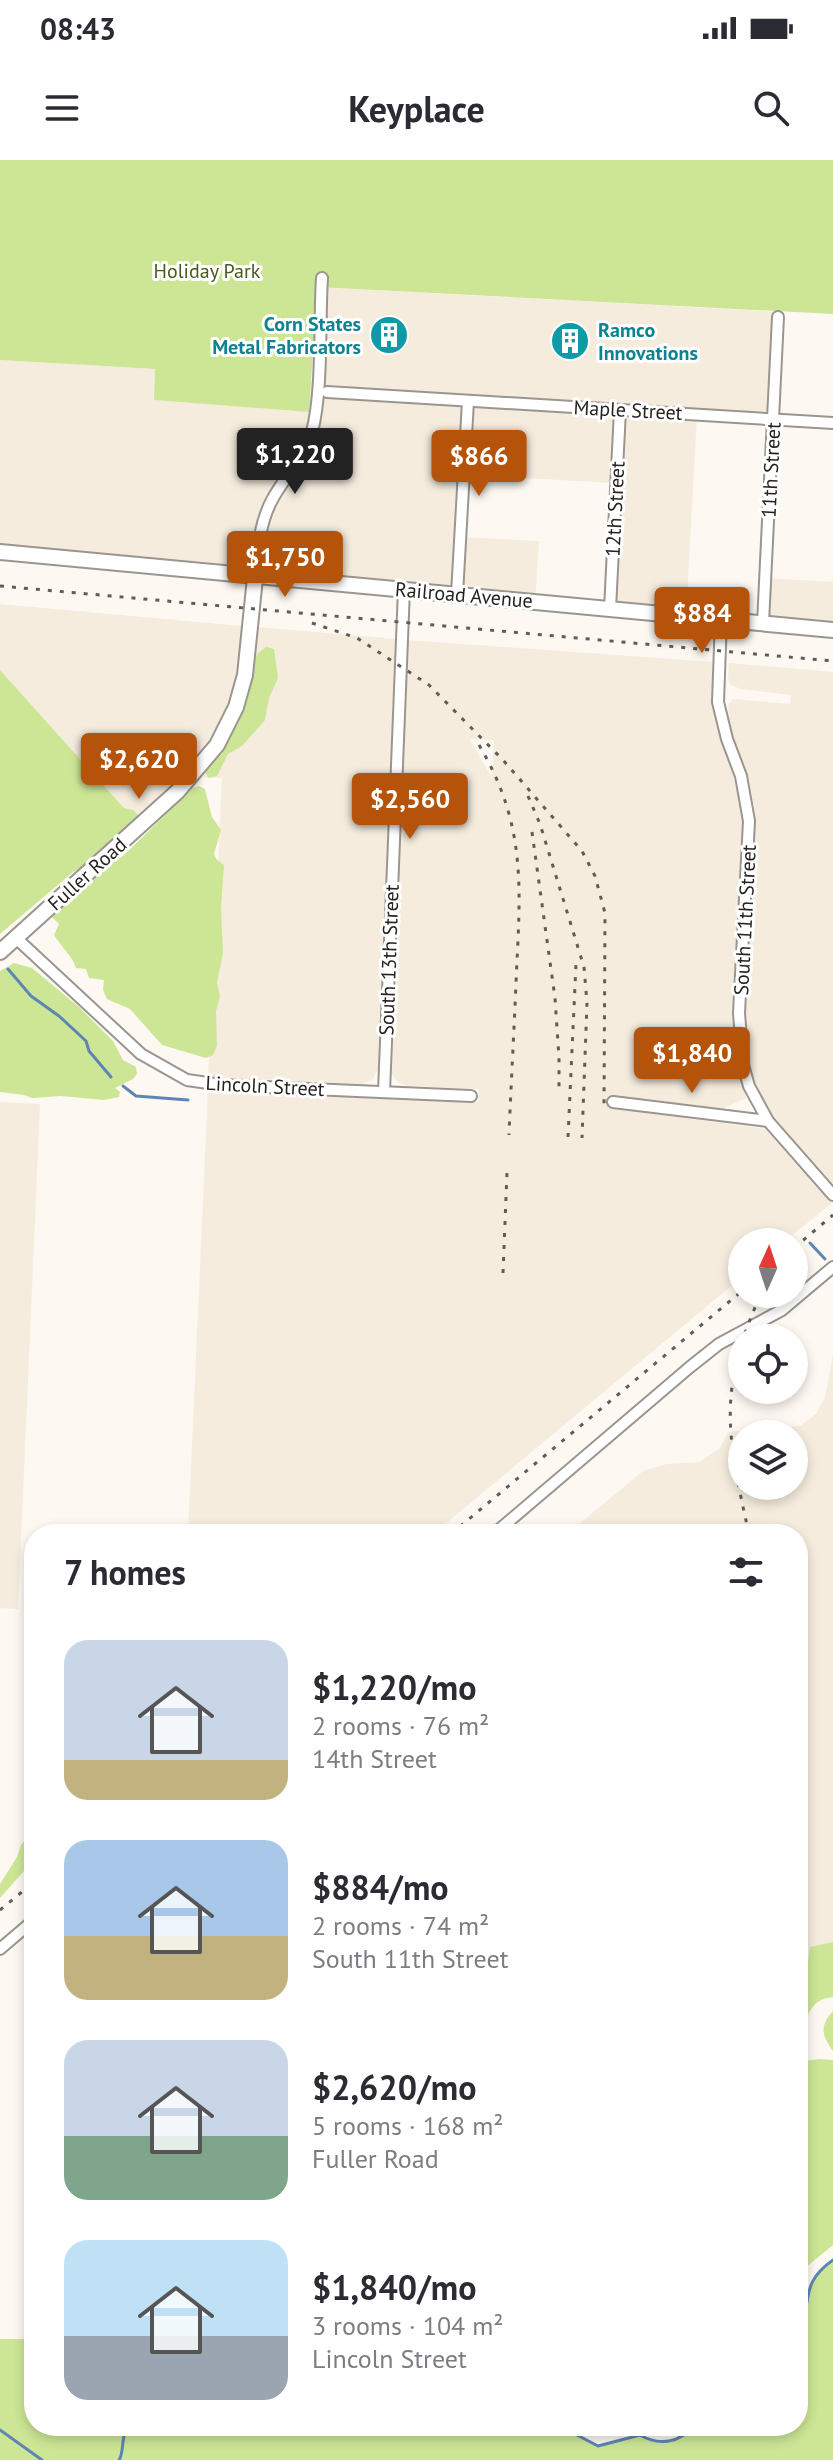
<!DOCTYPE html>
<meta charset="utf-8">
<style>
body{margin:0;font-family:"PT Sans",sans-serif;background:#f2f2f3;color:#2b2b33;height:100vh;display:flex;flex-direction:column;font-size:30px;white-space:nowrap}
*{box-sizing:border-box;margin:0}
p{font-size:26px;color:#7c7c81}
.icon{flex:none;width:44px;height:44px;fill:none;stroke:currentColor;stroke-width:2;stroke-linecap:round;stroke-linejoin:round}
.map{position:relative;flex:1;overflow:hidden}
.drawer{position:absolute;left:24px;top:1364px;width:784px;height:912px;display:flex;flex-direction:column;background:#fff;border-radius:32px;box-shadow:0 4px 12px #0003}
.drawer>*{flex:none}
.needle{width:52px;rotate:3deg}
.buttons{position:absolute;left:728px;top:1068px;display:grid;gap:16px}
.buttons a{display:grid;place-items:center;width:80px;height:80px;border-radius:50%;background:#fff;box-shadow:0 4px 12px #0003;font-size:40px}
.price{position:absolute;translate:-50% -68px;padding:0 18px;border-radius:8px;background:#b45309;color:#fff;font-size:26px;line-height:52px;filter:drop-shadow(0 2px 4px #0008)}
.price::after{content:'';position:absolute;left:50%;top:48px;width:24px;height:18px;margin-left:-12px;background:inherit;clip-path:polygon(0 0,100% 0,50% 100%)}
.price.selected{background:#222;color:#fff}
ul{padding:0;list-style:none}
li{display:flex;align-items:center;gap:24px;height:200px;padding:0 40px}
li span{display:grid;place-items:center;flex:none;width:224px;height:160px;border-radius:24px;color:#555}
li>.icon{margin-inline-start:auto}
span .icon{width:96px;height:96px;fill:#fffc;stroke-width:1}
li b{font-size:34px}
h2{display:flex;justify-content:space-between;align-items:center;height:96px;padding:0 40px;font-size:34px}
.status{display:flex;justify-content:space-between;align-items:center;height:56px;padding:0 40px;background:#fff;direction:ltr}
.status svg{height:22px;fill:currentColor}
header{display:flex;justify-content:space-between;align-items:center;height:104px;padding:0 40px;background:#fff;font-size:36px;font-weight:600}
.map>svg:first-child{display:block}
</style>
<div class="status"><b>08:43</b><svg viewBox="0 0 49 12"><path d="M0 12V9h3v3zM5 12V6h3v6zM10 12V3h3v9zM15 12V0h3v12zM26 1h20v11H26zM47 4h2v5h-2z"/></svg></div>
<header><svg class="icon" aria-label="menu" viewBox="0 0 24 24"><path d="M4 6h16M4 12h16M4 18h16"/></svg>Keyplace<svg class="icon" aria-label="search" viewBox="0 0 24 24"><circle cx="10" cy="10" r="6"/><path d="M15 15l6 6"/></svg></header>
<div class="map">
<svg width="833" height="2300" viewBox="0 0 833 2300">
<rect width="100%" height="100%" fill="#fdf8f1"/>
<!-- built -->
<g fill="#f5ecde" fill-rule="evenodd">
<path d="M 316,127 L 783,152 L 778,157 L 774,259 L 697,255 L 686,456 L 610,449 L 616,323 L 464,315 L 460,377 L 539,381 L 535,442 L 0,393 L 0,200 L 155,209 L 154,240 L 309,252 Z"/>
<path d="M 765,418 L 833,422 L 833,470 L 763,463 Z"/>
<path d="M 0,444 L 242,466 L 240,510 L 231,544 L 216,575 L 197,604 L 137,662 L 0,510 Z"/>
<path d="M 258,467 L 395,479 L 379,907 L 373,919 L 362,924 L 208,917 L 222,618 L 199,617 L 254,493 Z"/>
<path d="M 406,480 L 712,502 L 715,561 L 736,621 L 743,659 L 733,875 L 735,898 L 746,938 L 722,949 L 618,936 L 619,949 L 765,969 L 832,1043 L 784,1082 L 742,1082 L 742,1117 L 433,1374 L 188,1374 L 208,930 L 478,942 L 479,929 L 408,926 L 397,922 L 390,910 ZM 470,579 L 494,580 L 492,618 L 470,580 Z"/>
<path d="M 729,503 L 833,512 L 833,1025 L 775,959 L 757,928 L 749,905 L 745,867 L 755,652 L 749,619 L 731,572 L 728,545 L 733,539 L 790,544 L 791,535 L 741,529 L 731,525 L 728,520 Z"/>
<path d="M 0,942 L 40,944 L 18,1449 L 0,1448 Z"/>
<path d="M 833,1194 L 833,1823 L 798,1855 L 798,1374 L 567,1374 L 643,1311 L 667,1304 L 700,1302 L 720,1288 L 728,1272 L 800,1266 L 816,1254 L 825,1238 ZM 742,1274 L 794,1274 L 794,1326 L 742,1326 Z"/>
</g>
<!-- green -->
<g fill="#cde695">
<path d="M 0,0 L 833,0 L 833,154 L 317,127 L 309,252 L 154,240 L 155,209 L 0,200 Z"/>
<path d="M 266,487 L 274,489 L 278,518 L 269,538 L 265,560 L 242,586 L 228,594 L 217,616 L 208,618 L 204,610 L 222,594 L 224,584 L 235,567 L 248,538 L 253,504 L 258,493 Z"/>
<path d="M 0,510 L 124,648 L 133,650 L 138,655 L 135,665 L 90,705 L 73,712 L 0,774 Z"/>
<path d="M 199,626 L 205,629 L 212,657 L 221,670 L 214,694 L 217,700 L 224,705 L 221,748 L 223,793 L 217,823 L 220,836 L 216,851 L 217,886 L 213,895 L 206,898 L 162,885 L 130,849 L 107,839 L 103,830 L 104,820 L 89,818 L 86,809 L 76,808 C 73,797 60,785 54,775 L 59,764 L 52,757 L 57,750 L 74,738 L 110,704 L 124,695 L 193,628 Z"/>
<path d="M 14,803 L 32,808 L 79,847 L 113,881 L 123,900 L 136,907 L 137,914 L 133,919 L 115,928 L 120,932 L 119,937 L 104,940 L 61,936 L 32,938 L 24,935 L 0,932 L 0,811 Z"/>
<path d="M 34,1670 L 34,1696 L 31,1703 L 0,1738 L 0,1724 L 17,1697 L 21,1685 Z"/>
<path d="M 833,1782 L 833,1837 C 808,1840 813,1854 798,1868 L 798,1838 L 805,1827 L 810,1787 Z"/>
<path d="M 833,1851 L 833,1891 C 822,1876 819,1866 833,1851 Z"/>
<path d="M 819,1899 L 833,1900 L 833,2085 L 800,2112 L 798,2121 L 798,1902 Z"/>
<path d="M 833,2100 L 833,2300 L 0,2300 L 0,2179 L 34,2179 L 34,2266 L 571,2266 L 577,2275 L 598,2286 L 640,2275 C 659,2286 680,2283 693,2266 L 798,2266 L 798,2173 L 806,2156 L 806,2133 L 815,2115 Z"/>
<path d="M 599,2266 L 672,2266 L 662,2272 L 638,2270 L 620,2274 Z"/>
</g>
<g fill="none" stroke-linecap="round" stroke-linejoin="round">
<!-- stream -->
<g stroke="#5d86b5" stroke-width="3">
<path d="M 8,809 L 31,836 L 59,856 L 86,881 L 89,891 L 111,917"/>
<path d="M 123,926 L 136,936 L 188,940"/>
<path d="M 810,1083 L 825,1099"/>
<path d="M 798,2173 C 814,2141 798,2125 833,2100"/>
<path d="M 571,2266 L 577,2275 L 598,2286 L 640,2275 C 659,2286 680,2283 693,2266"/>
<path d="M 0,2270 L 42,2300"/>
<path d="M 119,2300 C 124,2294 121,2278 127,2266"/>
</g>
<!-- street casing -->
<g stroke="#9a968f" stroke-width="14">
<g id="street">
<path d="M 327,232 L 833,263"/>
<path d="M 255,418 C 258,391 259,364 272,340 C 284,317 304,298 312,272 C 323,229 319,164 322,118"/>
<path d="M 457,434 L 468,241"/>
<path d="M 610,449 L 620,250"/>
<path d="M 721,459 L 718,542 L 727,579 L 741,616 L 749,661 L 739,853 L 743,905 L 749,926 L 768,961 L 833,1035"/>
<path d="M 763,463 L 778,157"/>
<path d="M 16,778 L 141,894 L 187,920 L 222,925 L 471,936"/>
<path d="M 384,932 L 404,429"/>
<path d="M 613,942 L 768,961"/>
<path d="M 494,1374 L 690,1207 L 719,1184 L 782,1150 L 833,1107"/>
<path d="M 0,1789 L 34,1760"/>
</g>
</g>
<!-- secondary casing -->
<g stroke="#9a968f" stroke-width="18">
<g id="secondary">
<path d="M 0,392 L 833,470"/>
<path d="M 0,792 L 178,631 L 217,585 L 236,547 L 245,515 L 255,418"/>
</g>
</g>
<!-- street -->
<use href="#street" stroke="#fff" stroke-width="10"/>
<!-- secondary -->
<use href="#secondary" stroke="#fff" stroke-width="14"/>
<!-- rail -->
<g stroke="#605d59" stroke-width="3" stroke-dasharray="4 8" stroke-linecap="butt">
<path d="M 0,426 L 833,501"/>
<path d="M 312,463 L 357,478 L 429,525 L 503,600 L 582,691 L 595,716 L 605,753 L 604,948"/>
<path d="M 479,585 C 528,667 520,732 516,822 C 514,873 511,924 509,975"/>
<path d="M 528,636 L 540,664 L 584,807 L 587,843 L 582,978"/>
<path d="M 532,672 L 555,838 L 559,898 L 559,931"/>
<path d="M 568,977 L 576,804"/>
<path d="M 794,1088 L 833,1055"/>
<path d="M 503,1113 L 507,1013"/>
<path d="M 451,1374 L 742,1131"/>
<path d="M 749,1374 C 727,1275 717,1230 761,1134"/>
<path d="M 0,1750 L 34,1722"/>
</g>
</g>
<!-- icons -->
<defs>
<g id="building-disc" transform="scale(2)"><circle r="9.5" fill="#0f9aa8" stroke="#fff"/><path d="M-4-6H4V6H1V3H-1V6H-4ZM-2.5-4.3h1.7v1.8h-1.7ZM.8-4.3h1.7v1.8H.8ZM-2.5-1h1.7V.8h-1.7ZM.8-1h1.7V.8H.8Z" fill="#fff"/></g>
</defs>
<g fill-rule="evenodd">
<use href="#building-disc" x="389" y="175"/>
<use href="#building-disc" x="570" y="181"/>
</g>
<g text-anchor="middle" stroke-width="6" stroke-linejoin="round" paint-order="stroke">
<!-- park labels -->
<g font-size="20" fill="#495a1c" stroke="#fff">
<text x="207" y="118">Holiday Park</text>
</g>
<!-- culture labels -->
<g font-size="20" font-weight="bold" fill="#0d838f" stroke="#fff" text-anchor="end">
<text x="361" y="171">Corn States<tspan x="361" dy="23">Metal Fabricators</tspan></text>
<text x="598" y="177" text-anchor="start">Ramco<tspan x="598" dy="23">Innovations</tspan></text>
</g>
<!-- street labels -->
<g font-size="20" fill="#252320" stroke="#fff">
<text transform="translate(628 250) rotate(3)" y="7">Maple Street</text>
<text transform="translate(771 310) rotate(-87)" y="7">11th Street</text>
<text transform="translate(615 349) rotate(-87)" y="7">12th Street</text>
<text transform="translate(464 435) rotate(5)" y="7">Railroad Avenue</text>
<text transform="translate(87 714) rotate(-42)" y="7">Fuller Road</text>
<text transform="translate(745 760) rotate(-87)" y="7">South 11th Street</text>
<text transform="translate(389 800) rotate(-88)" y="7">South 13th Street</text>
<text transform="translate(265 926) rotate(3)" y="7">Lincoln Street</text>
</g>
</g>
</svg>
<div class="buttons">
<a><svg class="needle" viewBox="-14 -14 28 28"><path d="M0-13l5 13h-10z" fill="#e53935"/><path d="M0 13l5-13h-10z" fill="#7c7c81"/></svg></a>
<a><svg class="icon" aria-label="locate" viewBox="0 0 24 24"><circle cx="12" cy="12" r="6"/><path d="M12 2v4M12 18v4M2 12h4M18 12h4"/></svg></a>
<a><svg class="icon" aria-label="layers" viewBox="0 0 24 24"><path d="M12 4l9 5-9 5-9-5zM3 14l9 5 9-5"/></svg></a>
</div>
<b class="price selected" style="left:295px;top:336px">$1,220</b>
<b class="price" style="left:479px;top:338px">$866</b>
<b class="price" style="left:285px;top:439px">$1,750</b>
<b class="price" style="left:702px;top:495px">$884</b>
<b class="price" style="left:139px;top:641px">$2,620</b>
<b class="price" style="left:410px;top:681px">$2,560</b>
<b class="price" style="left:692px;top:935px">$1,840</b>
<section class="drawer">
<h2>7 homes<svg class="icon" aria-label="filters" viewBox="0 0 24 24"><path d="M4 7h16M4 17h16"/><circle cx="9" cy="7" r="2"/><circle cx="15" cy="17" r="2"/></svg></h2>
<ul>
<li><span style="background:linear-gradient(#c9d6e8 75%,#c2b280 0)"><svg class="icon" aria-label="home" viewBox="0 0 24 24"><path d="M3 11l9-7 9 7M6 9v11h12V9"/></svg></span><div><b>$1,220/mo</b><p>2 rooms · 76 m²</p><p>14th Street</p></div></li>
<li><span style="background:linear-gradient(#a9c7e8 60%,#c2b280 0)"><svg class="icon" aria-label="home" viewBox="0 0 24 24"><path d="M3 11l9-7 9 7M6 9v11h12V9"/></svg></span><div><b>$884/mo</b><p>2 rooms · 74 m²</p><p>South 11th Street</p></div></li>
<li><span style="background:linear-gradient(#c9d6e8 60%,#7fa58c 0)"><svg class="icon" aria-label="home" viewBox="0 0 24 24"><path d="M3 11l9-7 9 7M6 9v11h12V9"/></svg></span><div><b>$2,620/mo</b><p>5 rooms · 168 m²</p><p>Fuller Road</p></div></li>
<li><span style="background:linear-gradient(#bfe0f5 60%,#9aa5b1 0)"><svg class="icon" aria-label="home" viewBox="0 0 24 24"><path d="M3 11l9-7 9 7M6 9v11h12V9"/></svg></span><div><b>$1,840/mo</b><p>3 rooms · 104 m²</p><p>Lincoln Street</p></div></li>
</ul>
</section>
</div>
